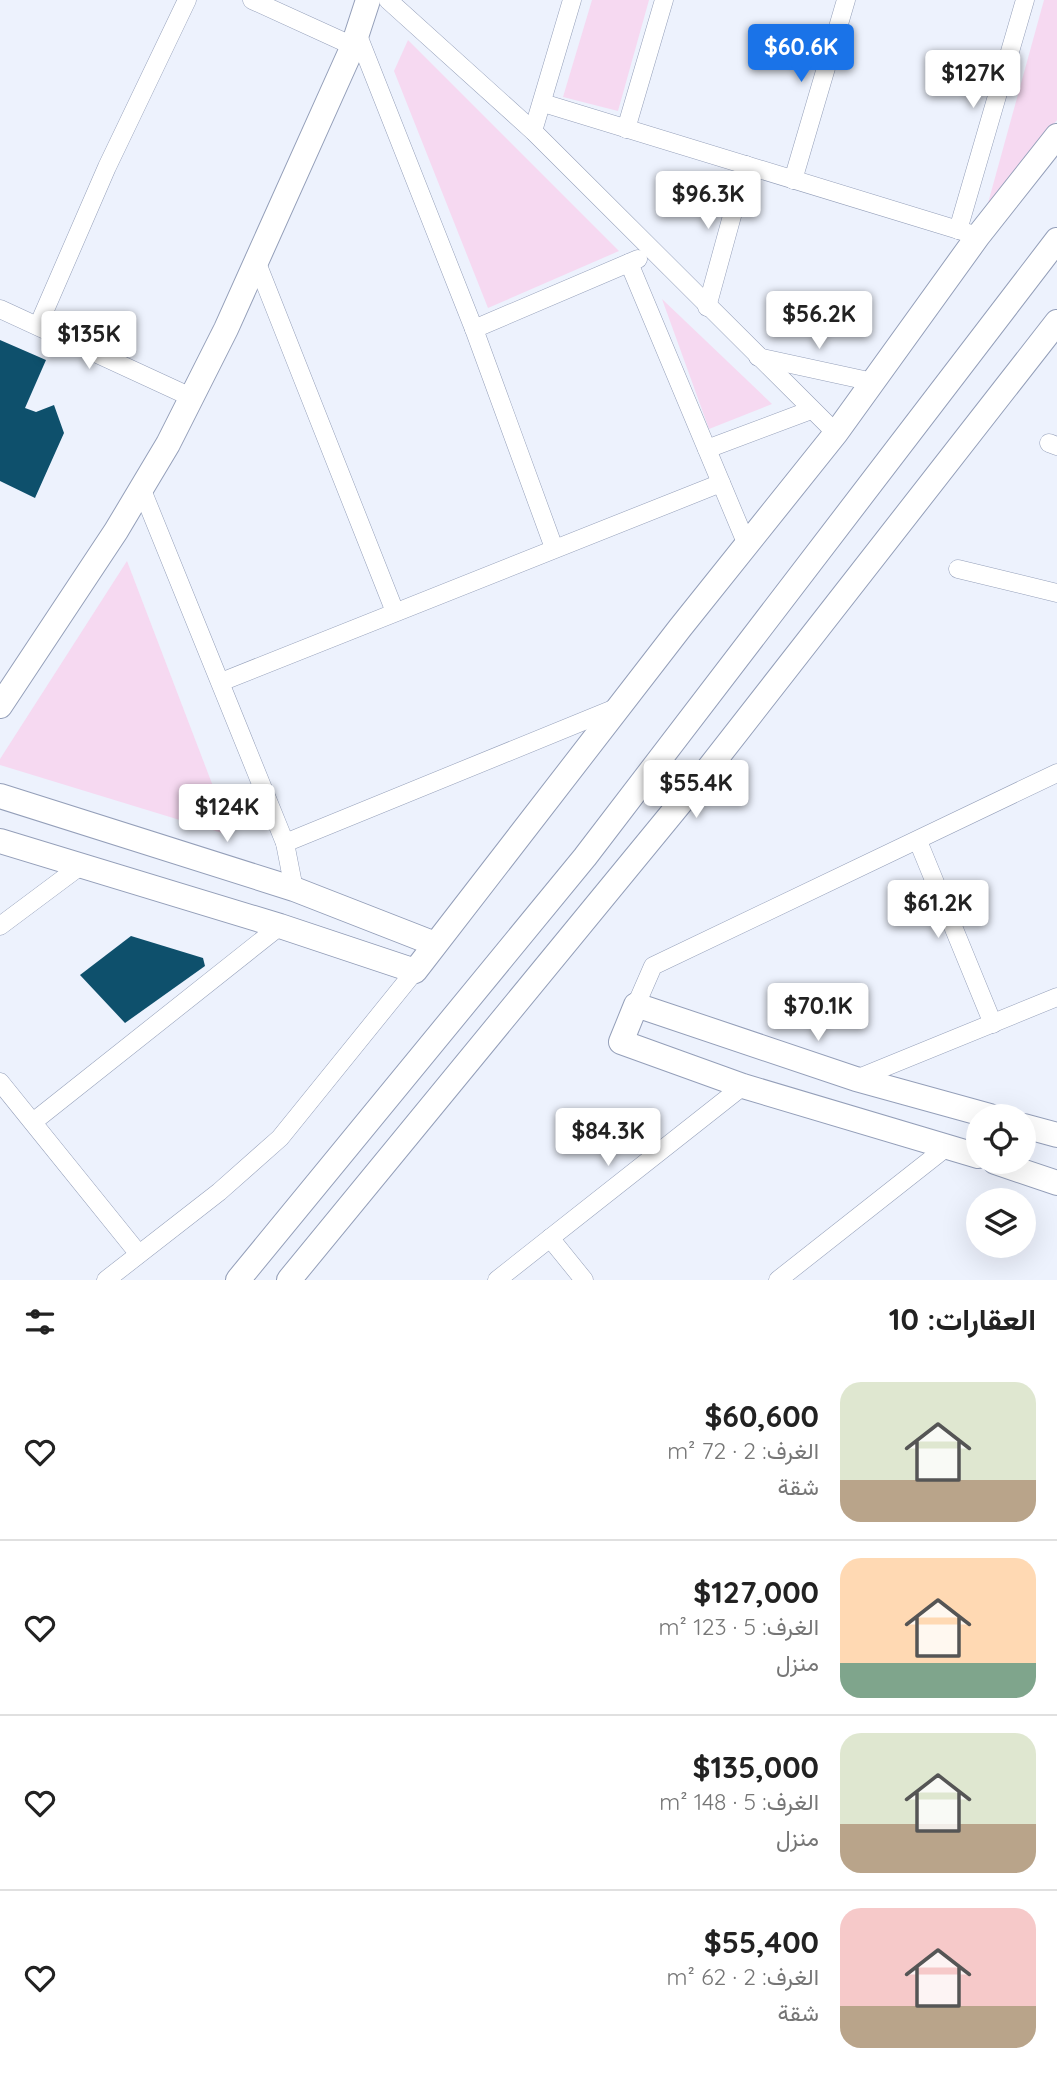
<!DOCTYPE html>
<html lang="ar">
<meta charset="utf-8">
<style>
body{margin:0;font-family:Quicksand,Vazirmatn,sans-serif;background:#f2f2f2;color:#222;direction:rtl;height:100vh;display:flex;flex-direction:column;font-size:26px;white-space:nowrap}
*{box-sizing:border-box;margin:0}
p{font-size:23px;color:#767676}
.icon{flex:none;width:38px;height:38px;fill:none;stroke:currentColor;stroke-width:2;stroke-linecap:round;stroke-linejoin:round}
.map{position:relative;height:1280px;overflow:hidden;direction:ltr}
.details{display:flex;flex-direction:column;background:#fff;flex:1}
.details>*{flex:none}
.tools{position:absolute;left:966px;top:1104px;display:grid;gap:14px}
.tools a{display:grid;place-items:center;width:70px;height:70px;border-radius:50%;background:#fff;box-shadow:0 7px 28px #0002;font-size:35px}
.price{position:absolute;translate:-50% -60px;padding:0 16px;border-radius:7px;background:#fff;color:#222;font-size:23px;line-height:46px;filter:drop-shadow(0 2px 4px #0008)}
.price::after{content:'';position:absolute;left:50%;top:42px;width:21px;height:16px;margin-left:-10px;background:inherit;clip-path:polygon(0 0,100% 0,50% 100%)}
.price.on{background:#1a73e8;color:#fff}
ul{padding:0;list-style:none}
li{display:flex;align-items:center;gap:21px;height:175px;padding:0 21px}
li+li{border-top:2px solid #e0e0e0}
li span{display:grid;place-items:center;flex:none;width:196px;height:140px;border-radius:21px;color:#555}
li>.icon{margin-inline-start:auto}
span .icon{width:84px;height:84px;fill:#fffc;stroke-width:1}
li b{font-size:30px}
h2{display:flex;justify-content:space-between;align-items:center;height:84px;padding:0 21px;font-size:30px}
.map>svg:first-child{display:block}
</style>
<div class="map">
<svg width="1057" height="1280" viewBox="0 0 1057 1280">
<rect width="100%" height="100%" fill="#edf2fd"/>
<!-- green -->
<g fill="#f6d9f1">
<path d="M 592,0 L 649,0 L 618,111 L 563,97 Z"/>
<path d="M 1044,0 L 1057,0 L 1057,120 L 985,214 Z"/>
<path d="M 408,40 L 619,251 L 488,308 L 394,71 Z"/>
<path d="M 662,299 L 772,404 L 709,429 Z"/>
<path d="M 127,561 L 232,836 L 0,765 L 0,759 Z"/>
</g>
<!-- building -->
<g fill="#0e506c">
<path d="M 0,340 L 46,360 L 25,408 L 36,412 L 54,405 L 64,433 L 35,498 L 0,481 Z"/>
<path d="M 131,936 L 203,958 L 205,966 L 125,1023 L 80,975 Z"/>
</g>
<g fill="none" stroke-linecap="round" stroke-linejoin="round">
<!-- street casing -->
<g stroke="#949fb9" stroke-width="19">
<g id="street">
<path d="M 252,0 L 353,46"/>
<path d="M 388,0 L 533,131 L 836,433"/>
<path d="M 357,33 L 474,329 L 554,548"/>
<path d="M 543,103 L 978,236"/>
<path d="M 626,129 L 664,0"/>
<path d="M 533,131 L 572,0"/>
<path d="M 793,180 L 846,0"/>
<path d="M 958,230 L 1025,0"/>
<path d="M 255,258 L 395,612"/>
<path d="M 629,263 L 747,545"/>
<path d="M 707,307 L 746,165"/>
<path d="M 0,309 L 193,398"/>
<path d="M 38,326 L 107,167 L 187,0"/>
<path d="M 474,329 L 638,259"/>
<path d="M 758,357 L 873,382"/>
<path d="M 1049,443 L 1057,446"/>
<path d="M 707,449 L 811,410"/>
<path d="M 142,490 L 285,843 L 294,889"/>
<path d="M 958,569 L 1057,593"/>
<path d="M 221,682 L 721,483"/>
<path d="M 918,841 L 993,1024"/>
<path d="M 285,843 L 618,707"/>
<path d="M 0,926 L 79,867"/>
<path d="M 636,1005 L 653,966 L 1057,773"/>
<path d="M 856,1079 L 1057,997"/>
<path d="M 0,1082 L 138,1253"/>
<path d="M 33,1122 L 280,926"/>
<path d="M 550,1238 L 584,1280"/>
<path d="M 106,1280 L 219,1192 L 280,1138 L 415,971"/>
<path d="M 497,1280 L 743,1086"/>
<path d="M 778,1280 L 948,1146"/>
</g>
</g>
<!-- secondary casing -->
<g stroke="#949fb9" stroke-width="26">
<g id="secondary">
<path d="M 0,706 L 116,531 L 168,444 L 226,329 L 353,46 L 368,0"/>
<path d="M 0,796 L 294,889 L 435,944"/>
<path d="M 0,841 L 280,926 L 415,971 L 680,628 L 836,433 L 978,236 L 1057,136"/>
<path d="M 1024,1126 L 1057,1135"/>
<path d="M 978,1156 L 743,1086 L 621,1042 L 636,1005 L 856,1079 L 990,1116"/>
<path d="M 995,1162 L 1057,1183"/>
<path d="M 238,1280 L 585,857 L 1057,240"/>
<path d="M 289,1280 L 705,773 L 1057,322"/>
</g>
</g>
<!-- street -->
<use href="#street" stroke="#fff" stroke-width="18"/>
<!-- secondary -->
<use href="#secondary" stroke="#fff" stroke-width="24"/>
</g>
</svg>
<div class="tools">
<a><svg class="icon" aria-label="locate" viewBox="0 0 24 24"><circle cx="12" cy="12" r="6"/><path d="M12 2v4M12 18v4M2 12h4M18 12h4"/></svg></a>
<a><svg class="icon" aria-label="layers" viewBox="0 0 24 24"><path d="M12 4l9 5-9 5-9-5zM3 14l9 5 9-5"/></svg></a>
</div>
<b class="price on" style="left:801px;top:84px">$60.6K</b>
<b class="price" style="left:973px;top:110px">$127K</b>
<b class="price" style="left:708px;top:231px">$96.3K</b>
<b class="price" style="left:819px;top:351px">$56.2K</b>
<b class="price" style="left:89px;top:371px">$135K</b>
<b class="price" style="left:696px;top:820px">$55.4K</b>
<b class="price" style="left:227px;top:844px">$124K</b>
<b class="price" style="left:938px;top:940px">$61.2K</b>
<b class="price" style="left:818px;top:1043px">$70.1K</b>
<b class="price" style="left:608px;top:1168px">$84.3K</b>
</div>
<section class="details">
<h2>العقارات: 10<svg class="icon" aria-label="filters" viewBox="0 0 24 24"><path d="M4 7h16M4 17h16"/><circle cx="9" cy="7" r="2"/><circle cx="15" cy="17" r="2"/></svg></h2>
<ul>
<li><span style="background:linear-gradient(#dfe7d0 70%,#b9a48a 0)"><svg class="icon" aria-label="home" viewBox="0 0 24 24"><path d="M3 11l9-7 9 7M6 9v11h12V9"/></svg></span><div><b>$60,600</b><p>الغرف: 2 · 72 m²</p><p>شقة</p></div><svg class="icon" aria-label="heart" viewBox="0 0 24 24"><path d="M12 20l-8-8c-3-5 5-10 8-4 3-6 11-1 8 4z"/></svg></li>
<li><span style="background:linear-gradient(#ffd9b3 75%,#7fa58c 0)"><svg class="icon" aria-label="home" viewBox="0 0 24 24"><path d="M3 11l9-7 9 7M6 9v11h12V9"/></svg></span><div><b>$127,000</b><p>الغرف: 5 · 123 m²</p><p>منزل</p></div><svg class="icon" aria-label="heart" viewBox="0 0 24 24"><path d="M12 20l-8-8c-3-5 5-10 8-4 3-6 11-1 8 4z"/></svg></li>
<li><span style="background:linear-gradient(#dfe7d0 65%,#b9a48a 0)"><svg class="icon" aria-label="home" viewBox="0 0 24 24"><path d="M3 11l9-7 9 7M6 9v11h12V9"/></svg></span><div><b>$135,000</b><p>الغرف: 5 · 148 m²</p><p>منزل</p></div><svg class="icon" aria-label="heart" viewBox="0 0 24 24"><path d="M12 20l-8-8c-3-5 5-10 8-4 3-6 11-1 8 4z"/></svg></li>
<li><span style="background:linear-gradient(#f6c9c9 70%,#b9a48a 0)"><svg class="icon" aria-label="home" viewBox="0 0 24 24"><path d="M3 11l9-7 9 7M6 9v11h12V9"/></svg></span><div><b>$55,400</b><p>الغرف: 2 · 62 m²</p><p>شقة</p></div><svg class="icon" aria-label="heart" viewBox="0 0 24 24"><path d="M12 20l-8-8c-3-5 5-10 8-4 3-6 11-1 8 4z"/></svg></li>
</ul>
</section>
